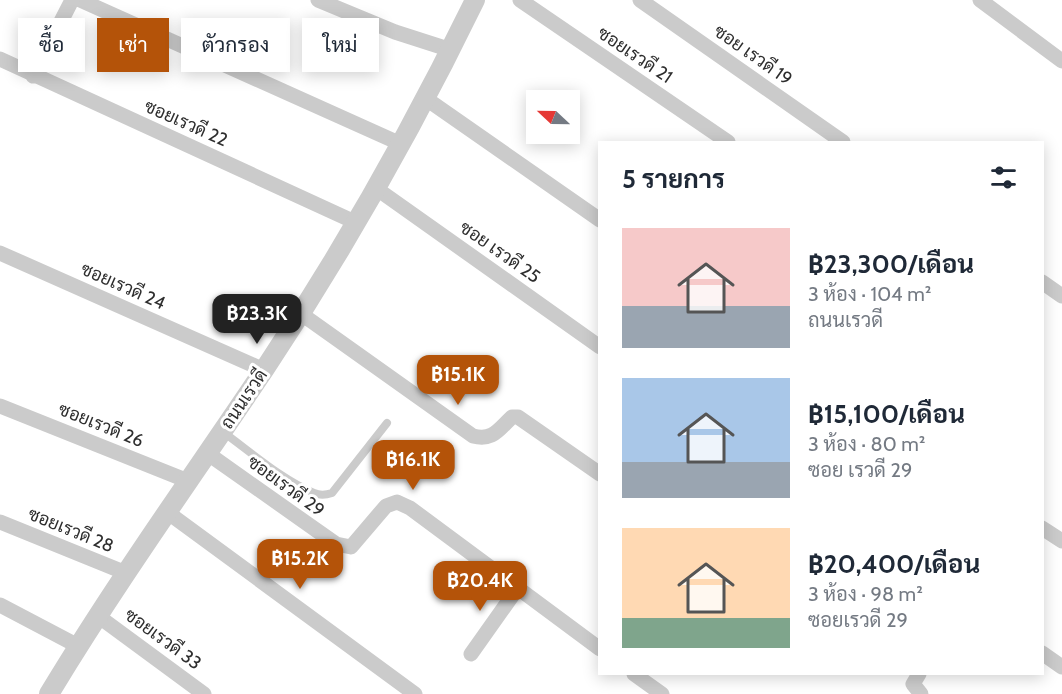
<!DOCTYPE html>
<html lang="th">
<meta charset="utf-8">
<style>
body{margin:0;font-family:Cabin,Sarabun,sans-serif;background:#f6f6f7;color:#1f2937;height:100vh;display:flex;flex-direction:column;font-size:22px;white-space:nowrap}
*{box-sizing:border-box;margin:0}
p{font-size:20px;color:#747a83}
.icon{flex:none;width:33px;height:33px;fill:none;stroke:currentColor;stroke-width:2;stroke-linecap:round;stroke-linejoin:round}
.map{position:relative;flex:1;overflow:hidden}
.details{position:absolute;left:598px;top:141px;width:446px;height:534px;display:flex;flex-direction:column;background:#fff;border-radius:0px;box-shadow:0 3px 15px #0003}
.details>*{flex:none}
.banner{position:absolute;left:18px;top:18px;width:490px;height:54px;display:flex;gap:12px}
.needle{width:39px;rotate:292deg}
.controls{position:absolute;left:526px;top:90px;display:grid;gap:12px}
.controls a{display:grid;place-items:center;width:54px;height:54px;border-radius:0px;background:#fff;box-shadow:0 3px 15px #0003;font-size:30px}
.price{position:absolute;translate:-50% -51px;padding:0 14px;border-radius:12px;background:#b45309;color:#fff;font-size:20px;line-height:39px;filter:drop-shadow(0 2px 3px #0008)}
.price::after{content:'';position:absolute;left:50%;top:36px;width:18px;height:14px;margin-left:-9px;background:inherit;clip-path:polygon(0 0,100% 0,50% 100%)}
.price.active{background:#222;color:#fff}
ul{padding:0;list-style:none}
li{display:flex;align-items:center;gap:18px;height:150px;padding:0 24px}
li span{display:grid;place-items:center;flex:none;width:168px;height:120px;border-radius:0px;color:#555}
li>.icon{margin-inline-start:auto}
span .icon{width:72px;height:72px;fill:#fffc;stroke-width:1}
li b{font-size:26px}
h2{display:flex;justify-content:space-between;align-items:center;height:72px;padding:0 24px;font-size:26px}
.tag{padding:0 21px;border-radius:0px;background:#fff;box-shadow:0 3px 15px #0003;font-size:21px;line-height:54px}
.tag.active{background:#b45309;color:#fff}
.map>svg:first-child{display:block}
</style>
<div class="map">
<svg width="1062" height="694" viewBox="0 0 1062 694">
<rect width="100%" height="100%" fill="#fff"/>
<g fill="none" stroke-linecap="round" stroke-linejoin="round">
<!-- service -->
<path stroke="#cbcbcb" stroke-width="8" d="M 223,432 C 252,453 281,479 314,493 C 321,496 326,495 332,493 L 387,423"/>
<!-- minor -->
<g stroke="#cbcbcb" stroke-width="15">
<path d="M 80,0 L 401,144"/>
<path d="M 318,0 L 395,32 L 451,50"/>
<path d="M 520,0 L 728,142"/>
<path d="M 640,0 L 843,142"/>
<path d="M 980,0 L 1062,61"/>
<path d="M 0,59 L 357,223"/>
<path d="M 33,76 L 72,0"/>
<path d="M 425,98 L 600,220"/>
<path d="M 377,189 L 600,347"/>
<path d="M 0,253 L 264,370"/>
<path d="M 1042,282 L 1062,296"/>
<path d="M 300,313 L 473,436 C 493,441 498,430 512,417 L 518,417 L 600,474"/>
<path d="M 0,406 L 188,481"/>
<path d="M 207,453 L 336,544 L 351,547 L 386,506 L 397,502 L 410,508 L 600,649"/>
<path d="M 167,512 L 415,694"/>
<path d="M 0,522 L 126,573"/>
<path d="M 1042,528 L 1062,541"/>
<path d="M 0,605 L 78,646"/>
<path d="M 98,616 L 204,694"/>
<path d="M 1042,653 L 1062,667"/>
<path d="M 471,654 L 517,589"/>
<path d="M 634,674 L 662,694"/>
<path d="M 919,674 L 913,684 L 921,694"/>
</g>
<!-- tertiary -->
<path stroke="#cbcbcb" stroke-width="20" d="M 49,694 C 116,583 192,477 264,370 C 343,251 413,128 475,0"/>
</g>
<g text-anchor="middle" stroke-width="6" stroke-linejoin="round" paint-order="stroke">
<!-- street labels -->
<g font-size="18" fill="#2e2e2e" stroke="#fff">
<text transform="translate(635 55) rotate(34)" y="6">ซอยเรวดี 21</text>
<text transform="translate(753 55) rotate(35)" y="6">ซอย เรวดี 19</text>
<text transform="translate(186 123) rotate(24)" y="6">ซอยเรวดี 22</text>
<text transform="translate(500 252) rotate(35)" y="6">ซอย เรวดี 25</text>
<text transform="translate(123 286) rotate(24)" y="6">ซอยเรวดี 24</text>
<text transform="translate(244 399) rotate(-56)" y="6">ถนนเรวดี</text>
<text transform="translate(101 425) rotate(22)" y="6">ซอยเรวดี 26</text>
<text transform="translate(286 486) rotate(36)" y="6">ซอยเรวดี 29</text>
<text transform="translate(71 530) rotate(22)" y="6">ซอยเรวดี 28</text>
<text transform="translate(163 639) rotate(36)" y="6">ซอยเรวดี 33</text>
</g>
</g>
</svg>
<div class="controls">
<a><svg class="needle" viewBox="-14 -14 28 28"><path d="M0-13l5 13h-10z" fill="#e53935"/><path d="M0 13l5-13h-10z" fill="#747a83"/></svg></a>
</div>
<b class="price active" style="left:257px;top:345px">฿23.3K</b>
<b class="price" style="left:458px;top:406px">฿15.1K</b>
<b class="price" style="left:413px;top:491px">฿16.1K</b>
<b class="price" style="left:300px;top:590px">฿15.2K</b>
<b class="price" style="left:480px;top:612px">฿20.4K</b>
<div class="banner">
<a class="tag">ซื้อ</a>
<a class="tag active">เช่า</a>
<a class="tag">ตัวกรอง</a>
<a class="tag">ใหม่</a>
</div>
<section class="details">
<h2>5 รายการ<svg class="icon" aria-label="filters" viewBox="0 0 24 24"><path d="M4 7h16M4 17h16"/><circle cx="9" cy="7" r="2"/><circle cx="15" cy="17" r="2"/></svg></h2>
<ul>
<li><span style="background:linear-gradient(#f6c9c9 65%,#9aa5b1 0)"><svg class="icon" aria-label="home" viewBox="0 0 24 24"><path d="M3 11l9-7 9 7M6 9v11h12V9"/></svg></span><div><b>฿23,300/เดือน</b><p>3 ห้อง · 104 m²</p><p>ถนนเรวดี</p></div></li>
<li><span style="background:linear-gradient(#a9c7e8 70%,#9aa5b1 0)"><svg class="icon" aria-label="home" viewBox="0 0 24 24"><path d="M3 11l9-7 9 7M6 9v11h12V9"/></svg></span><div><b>฿15,100/เดือน</b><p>3 ห้อง · 80 m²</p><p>ซอย เรวดี 29</p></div></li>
<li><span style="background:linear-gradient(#ffd9b3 75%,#7fa58c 0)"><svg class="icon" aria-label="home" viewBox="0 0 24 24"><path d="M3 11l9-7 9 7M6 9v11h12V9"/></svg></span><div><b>฿20,400/เดือน</b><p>3 ห้อง · 98 m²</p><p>ซอยเรวดี 29</p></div></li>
</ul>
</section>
</div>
